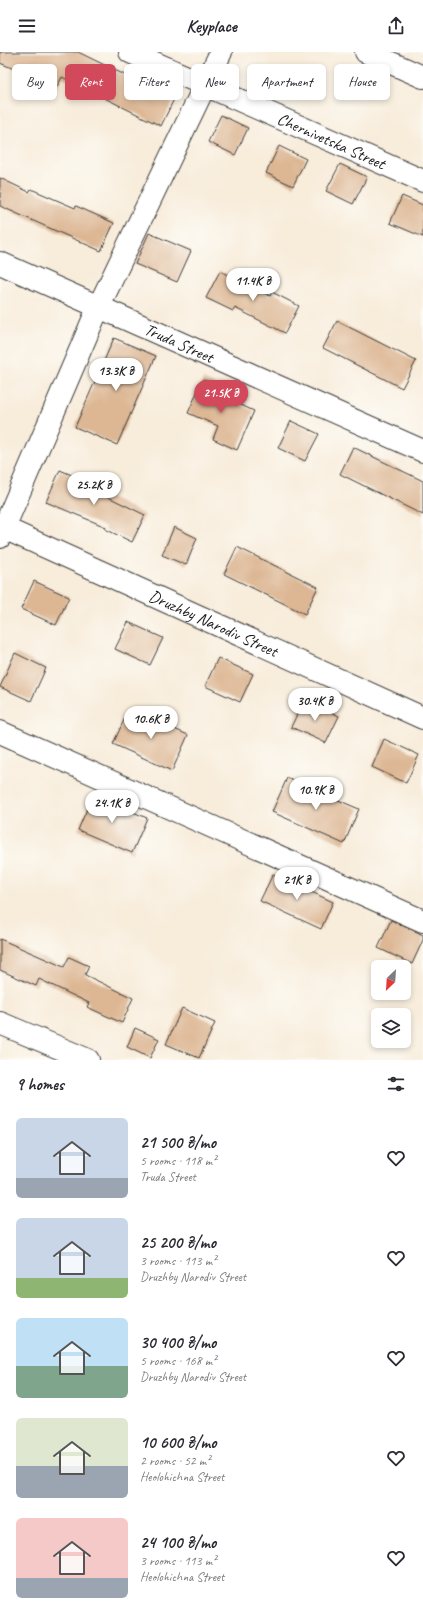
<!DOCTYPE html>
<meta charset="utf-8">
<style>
body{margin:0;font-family:Caveat,sans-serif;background:#f2f2f3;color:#2b2b33;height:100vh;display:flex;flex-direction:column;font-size:15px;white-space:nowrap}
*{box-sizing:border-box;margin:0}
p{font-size:13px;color:#7c7c81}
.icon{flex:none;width:22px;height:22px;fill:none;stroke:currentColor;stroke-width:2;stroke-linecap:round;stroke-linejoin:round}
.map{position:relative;height:1008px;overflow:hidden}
.sheet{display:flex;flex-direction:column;background:#fff;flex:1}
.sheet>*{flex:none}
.top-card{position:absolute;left:12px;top:12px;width:399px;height:36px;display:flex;gap:8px}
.needle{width:26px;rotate:205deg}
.buttons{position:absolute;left:371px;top:908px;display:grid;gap:8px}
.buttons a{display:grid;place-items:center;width:40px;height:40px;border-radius:6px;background:#fff;box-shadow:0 2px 6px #0003;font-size:20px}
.price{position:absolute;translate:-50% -34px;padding:0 9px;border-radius:14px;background:#fff;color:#222;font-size:13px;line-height:26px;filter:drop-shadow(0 1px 2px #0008)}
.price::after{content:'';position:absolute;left:50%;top:24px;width:12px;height:9px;margin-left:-6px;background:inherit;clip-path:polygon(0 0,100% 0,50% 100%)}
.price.active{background:#d1495b;color:#fff}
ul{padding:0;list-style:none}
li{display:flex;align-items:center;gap:12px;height:100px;padding:0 16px}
li span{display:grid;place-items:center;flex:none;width:112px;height:80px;border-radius:6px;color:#555}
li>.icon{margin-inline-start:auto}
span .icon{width:48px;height:48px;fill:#fffc;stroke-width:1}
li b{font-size:17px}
h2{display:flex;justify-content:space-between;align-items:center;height:48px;padding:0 16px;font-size:17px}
.tag{padding:0 14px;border-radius:6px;background:#fff;box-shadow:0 2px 6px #0003;font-size:14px;line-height:36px}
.tag.active{background:#d1495b;color:#fff}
header{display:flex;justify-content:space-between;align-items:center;height:52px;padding:0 16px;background:#fff;font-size:18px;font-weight:800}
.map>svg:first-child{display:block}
</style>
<header><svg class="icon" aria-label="menu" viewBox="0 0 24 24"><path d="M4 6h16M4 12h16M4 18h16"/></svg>Keyplace<svg class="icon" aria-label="share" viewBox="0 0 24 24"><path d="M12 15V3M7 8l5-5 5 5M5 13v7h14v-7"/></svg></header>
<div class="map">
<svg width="423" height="1008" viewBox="0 0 423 1008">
<rect width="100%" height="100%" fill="#fdfcf7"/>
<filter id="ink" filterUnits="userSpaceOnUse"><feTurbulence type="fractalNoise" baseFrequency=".025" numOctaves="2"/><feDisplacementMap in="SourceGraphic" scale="8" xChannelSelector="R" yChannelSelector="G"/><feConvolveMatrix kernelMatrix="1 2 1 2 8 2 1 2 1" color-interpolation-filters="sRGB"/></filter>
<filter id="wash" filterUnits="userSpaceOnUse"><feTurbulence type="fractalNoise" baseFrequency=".012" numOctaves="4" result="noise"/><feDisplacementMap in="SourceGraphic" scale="16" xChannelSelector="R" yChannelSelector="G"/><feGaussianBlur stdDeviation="0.9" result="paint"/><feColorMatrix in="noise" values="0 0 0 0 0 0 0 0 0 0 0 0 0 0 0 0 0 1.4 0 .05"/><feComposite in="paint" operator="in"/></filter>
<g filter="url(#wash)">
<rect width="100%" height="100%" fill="#f8ecda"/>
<g id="blocks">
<!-- building -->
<g fill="#ddb794">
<path d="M 0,0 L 78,0 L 174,47 L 161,74 L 62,25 L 57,35 L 0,11 Z"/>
<path d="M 221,63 L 248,76 L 235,103 L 208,90 Z"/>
<path d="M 279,94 L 306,107 L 293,134 L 266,121 Z"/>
<path d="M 340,112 L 367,125 L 353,152 L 326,139 Z"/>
<path d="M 0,126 L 29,140 L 31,137 L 75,156 L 76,154 L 114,171 L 101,199 L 0,154 Z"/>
<path d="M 402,144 L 423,153 L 423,185 L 390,171 Z"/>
<path d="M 149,181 L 191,199 L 177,230 L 135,212 Z"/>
<path d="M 220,219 L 270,244 L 272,240 L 299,254 L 285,281 L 235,256 L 233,259 L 206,246 Z"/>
<path d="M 337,269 L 416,309 L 402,336 L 323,296 Z"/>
<path d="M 114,286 L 156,304 L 117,393 L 75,375 Z"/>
<path d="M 203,327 L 224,337 L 221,344 L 254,359 L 237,398 L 213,387 L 218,374 L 188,361 Z"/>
<path d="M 291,369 L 319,382 L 305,409 L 278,396 Z"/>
<path d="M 353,395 L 423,429 L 423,463 L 340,422 Z"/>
<path d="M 60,418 L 102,436 L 100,441 L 145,463 L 132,490 L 105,477 L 106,475 L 46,450 Z"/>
<path d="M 174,475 L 197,486 L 186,513 L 162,503 Z"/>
<path d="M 237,495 L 318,535 L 305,562 L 224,522 Z"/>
<path d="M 34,529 L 69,545 L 56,573 L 21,557 Z"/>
<path d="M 128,570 L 163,586 L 150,613 L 115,597 Z"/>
<path d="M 15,601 L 46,616 L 31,649 L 0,635 Z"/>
<path d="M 218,606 L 253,622 L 240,650 L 205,634 Z"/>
<path d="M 304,648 L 339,664 L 326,691 L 291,675 Z"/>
<path d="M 129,657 L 188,683 L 172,719 L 113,692 Z"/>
<path d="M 384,687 L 419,703 L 406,731 L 372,715 Z"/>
<path d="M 287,726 L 359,757 L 344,792 L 272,760 Z"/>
<path d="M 93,743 L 147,766 L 132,801 L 78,778 Z"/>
<path d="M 273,822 L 333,850 L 321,877 L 260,849 Z"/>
<path d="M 391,868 L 423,883 L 423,888 L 412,912 L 378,896 Z"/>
<path d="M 0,887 L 64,915 L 69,905 L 89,914 L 85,923 L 133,946 L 122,971 L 87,955 L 89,951 L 39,927 L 36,934 L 0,918 Z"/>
<path d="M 182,956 L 215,971 L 199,1006 L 166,992 Z"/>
<path d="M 135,976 L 159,987 L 150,1006 L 127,995 Z"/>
</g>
</g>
</g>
<g filter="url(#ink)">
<use href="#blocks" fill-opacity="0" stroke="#3d3b38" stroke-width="1"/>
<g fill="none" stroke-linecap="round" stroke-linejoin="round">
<!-- street casing -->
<g stroke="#3d3b38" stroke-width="24">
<g id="street">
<path id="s1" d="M 130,0 L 423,129"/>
<path d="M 366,0 L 423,25"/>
<path id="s2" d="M 0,211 L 423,399"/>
<path id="s3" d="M 4,476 L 423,666"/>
<path d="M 0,485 L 99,254 L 221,0"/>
<path d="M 0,680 L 423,869"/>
<path d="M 0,971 L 88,1008"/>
</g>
</g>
<!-- street -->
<use href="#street" stroke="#fff" stroke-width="22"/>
</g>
</g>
<g text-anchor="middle" stroke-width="3.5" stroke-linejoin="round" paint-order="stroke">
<!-- street labels -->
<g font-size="17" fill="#1c1c1c" stroke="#fdfcf7">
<text dy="6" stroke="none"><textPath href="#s1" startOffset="220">Chernivetska Street</textPath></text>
<text dy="6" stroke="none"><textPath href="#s2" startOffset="196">Truda Street</textPath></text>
<text dy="6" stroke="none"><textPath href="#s3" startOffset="230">Druzhby Narodiv Street</textPath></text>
</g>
</g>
</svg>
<div class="buttons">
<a><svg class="needle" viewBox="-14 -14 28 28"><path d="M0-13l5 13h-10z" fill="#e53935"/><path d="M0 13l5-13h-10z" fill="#7c7c81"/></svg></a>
<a><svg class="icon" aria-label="layers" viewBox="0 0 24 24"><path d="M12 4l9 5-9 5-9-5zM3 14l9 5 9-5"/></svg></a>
</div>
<b class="price" style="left:253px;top:250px">11.4K ₴</b>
<b class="price" style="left:116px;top:340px">13.3K ₴</b>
<b class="price active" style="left:221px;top:362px">21.5K ₴</b>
<b class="price" style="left:94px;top:454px">25.2K ₴</b>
<b class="price" style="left:315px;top:670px">30.4K ₴</b>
<b class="price" style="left:151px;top:688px">10.6K ₴</b>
<b class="price" style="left:316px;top:759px">10.9K ₴</b>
<b class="price" style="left:112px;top:772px">24.1K ₴</b>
<b class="price" style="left:297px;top:849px">21K ₴</b>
<div class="top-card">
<a class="tag">Buy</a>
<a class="tag active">Rent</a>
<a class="tag">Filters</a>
<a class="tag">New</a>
<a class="tag">Apartment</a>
<a class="tag">House</a>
</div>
</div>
<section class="sheet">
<h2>9 homes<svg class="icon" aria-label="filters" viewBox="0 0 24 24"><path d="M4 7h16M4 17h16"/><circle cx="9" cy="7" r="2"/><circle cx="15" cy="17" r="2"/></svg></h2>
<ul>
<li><span style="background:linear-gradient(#c9d6e8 75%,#9aa5b1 0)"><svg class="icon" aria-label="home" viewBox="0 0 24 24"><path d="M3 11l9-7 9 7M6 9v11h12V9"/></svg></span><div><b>21 500 ₴/mo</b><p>5 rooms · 118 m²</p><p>Truda Street</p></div><svg class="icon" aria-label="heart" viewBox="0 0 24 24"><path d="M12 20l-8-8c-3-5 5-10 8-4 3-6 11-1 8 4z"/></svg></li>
<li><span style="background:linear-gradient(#c9d6e8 75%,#8fb573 0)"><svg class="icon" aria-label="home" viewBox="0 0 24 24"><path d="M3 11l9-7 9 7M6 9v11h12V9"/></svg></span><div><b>25 200 ₴/mo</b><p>3 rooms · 113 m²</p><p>Druzhby Narodiv Street</p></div><svg class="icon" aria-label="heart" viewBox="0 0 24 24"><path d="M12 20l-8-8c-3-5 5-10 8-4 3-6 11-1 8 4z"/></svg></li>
<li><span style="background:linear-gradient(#bfe0f5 60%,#7fa58c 0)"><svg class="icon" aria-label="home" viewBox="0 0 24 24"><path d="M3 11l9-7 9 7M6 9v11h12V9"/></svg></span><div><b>30 400 ₴/mo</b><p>5 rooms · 168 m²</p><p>Druzhby Narodiv Street</p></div><svg class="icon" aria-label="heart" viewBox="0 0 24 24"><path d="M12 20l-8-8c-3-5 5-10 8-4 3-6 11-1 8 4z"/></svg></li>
<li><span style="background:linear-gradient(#dfe7d0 60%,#9aa5b1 0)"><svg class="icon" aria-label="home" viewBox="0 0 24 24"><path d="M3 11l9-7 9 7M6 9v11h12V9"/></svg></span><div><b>10 600 ₴/mo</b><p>2 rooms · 52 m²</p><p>Heolohichna Street</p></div><svg class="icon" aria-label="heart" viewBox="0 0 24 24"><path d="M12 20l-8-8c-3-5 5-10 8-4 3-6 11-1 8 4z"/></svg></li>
<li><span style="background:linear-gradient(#f6c9c9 75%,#9aa5b1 0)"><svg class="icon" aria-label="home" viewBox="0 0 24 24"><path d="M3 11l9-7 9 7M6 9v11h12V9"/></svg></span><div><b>24 100 ₴/mo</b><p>3 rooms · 113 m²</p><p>Heolohichna Street</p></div><svg class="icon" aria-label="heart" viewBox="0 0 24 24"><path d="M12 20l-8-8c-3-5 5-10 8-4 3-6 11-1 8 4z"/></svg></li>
</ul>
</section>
